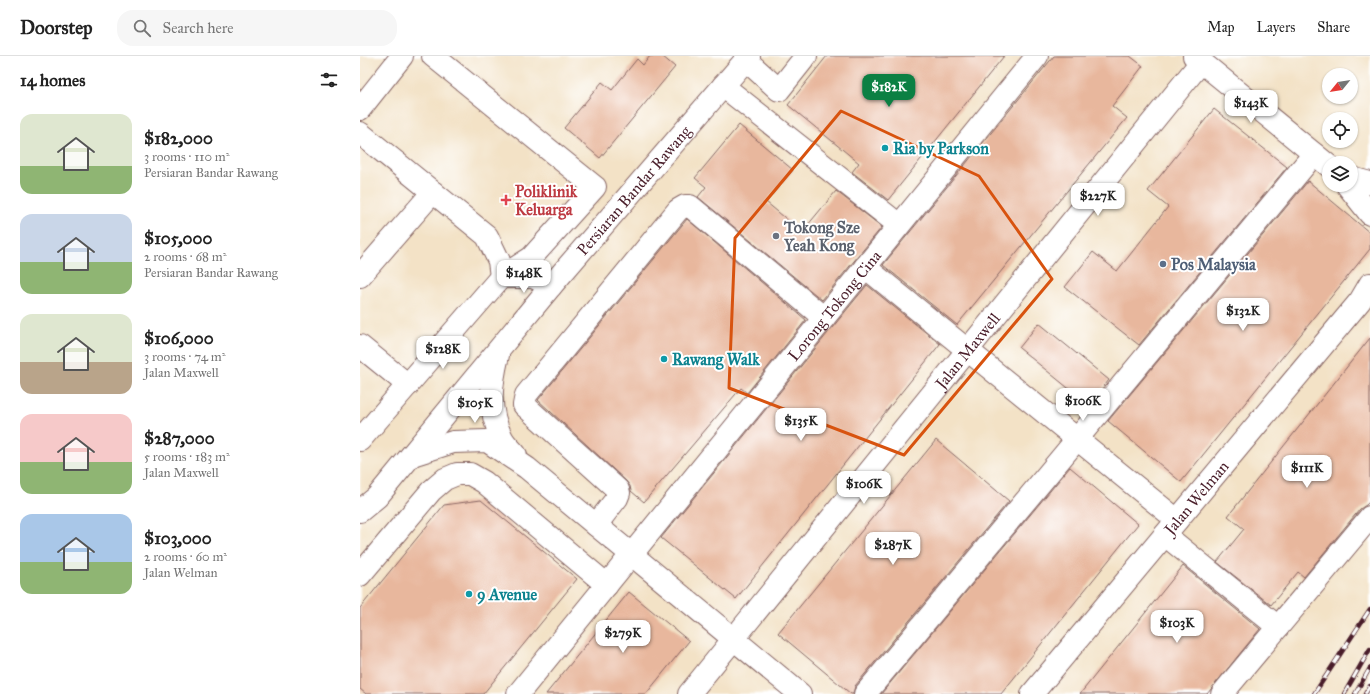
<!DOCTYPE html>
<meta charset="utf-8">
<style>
body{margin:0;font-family:"IM FELL Great Primer",serif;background:#f6f6f6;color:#222;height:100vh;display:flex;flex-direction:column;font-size:15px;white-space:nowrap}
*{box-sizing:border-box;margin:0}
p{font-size:13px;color:#767676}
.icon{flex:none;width:22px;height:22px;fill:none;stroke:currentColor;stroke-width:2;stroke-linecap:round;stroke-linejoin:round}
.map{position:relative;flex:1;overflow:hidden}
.panel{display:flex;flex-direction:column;background:#fff;width:360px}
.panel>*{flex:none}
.needle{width:26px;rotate:240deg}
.controls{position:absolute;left:962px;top:12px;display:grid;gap:8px}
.controls a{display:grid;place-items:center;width:36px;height:36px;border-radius:50%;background:#fff;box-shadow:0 1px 3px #0004;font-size:20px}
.price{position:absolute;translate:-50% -34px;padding:0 9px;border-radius:8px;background:#fff;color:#222;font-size:13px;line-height:26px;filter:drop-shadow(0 1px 2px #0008)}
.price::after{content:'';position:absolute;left:50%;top:24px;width:12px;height:9px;margin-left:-6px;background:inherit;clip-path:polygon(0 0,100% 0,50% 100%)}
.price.active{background:#0b8043;color:#fff}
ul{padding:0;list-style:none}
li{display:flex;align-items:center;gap:12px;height:100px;padding:0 20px}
li span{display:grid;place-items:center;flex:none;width:112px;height:80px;border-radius:12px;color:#555}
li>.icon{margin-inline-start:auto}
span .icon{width:48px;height:48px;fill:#fffc;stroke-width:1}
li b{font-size:17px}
h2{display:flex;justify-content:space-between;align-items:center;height:48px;padding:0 20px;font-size:17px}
header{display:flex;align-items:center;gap:24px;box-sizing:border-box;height:56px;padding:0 20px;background:#fff;border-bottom:1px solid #e0e0e0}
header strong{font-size:19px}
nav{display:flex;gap:22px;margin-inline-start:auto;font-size:14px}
.search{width:280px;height:36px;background:#f6f6f6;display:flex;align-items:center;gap:10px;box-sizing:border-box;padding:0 14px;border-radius:16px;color:#767676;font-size:15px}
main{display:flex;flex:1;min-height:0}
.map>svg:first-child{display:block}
</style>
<header>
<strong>Doorstep</strong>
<div class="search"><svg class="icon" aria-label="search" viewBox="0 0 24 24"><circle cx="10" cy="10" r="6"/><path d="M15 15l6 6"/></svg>Search here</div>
<nav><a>Map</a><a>Layers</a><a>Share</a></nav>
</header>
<main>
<section class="panel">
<h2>14 homes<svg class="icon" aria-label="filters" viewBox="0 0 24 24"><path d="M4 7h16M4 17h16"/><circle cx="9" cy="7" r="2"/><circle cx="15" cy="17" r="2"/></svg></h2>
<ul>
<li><span style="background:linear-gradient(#dfe7d0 65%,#8fb573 0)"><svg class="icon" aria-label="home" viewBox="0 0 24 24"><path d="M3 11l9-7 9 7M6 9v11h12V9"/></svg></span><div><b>$182,000</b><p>3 rooms · 110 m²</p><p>Persiaran Bandar Rawang</p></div></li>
<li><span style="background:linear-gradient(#c9d6e8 60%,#8fb573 0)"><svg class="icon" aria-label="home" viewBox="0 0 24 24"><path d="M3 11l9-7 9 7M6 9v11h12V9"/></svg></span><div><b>$105,000</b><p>2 rooms · 68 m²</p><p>Persiaran Bandar Rawang</p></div></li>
<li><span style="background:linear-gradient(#dfe7d0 60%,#b9a48a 0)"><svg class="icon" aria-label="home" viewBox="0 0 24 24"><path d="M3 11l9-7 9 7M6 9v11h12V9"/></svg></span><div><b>$106,000</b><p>3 rooms · 74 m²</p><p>Jalan Maxwell</p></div></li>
<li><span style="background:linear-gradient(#f6c9c9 60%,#8fb573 0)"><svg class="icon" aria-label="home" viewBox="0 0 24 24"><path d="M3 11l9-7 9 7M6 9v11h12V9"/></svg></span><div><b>$287,000</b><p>5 rooms · 183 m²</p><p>Jalan Maxwell</p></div></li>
<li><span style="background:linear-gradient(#a9c7e8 60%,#8fb573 0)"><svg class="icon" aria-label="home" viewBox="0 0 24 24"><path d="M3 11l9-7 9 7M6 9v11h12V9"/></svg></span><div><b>$103,000</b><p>2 rooms · 60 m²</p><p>Jalan Welman</p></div></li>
</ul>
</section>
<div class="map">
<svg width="1010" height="638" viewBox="0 0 1010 638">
<rect width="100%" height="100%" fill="#fff"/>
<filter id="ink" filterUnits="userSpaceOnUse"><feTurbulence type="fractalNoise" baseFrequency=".025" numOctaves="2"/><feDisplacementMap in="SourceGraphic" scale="8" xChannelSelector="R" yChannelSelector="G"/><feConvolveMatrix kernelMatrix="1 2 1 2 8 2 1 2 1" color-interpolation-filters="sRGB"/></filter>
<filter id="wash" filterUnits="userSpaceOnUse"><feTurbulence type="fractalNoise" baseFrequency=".012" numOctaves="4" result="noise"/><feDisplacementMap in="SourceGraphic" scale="16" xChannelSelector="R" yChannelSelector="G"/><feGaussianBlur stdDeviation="0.9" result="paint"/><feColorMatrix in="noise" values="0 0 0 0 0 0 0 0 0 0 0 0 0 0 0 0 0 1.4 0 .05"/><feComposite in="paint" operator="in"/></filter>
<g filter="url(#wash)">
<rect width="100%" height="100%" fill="#f3e2c6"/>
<g id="blocks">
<!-- building -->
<g fill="#e8b79d">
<path d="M 290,0 L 302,0 L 315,11 L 240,102 L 204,72 L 242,26 L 252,34 L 277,3 L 283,9 Z"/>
<path d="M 467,0 L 644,0 L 528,144 L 492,116 L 499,107 L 428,49 Z"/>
<path d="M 694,0 L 770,0 L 783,10 L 752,50 L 767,62 L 597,269 L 523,209 Z"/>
<path d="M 854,53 L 927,111 L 779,289 L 705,231 L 733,196 L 757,215 L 808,151 L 788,135 Z"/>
<path d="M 379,69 L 433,114 L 406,146 L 442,176 L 476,135 L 522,171 L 462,244 L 338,141 L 346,131 L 335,122 Z"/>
<path d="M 948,125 L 1010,177 L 1010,193 L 821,426 L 748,365 Z"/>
<path d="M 327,163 L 446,264 L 387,337 L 381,332 L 284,446 L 271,435 L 270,430 L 266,425 L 178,344 Z"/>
<path d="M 507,229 L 580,288 L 376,543 L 301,482 Z"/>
<path d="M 679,267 L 749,324 L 729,349 L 659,292 Z"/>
<path d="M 1010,282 L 1010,445 L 1006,449 L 1000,453 L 944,521 L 938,516 L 911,549 L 857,506 L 884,473 L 868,460 Z"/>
<path d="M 576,384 L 649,445 L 495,630 L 493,638 L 491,638 L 418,577 Z"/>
<path d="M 710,411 L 778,468 L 641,638 L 521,638 Z"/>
<path d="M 121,444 L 217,523 L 123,638 L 6,638 L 0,633 L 0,552 L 84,449 Z"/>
<path d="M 823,510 L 900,573 L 847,638 L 720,638 Z"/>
<path d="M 269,536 L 329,585 L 286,638 L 186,638 Z"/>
</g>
</g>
</g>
<g filter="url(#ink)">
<use href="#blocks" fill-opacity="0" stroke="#856361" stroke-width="1"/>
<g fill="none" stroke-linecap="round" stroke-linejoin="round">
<!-- minor casing -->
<g stroke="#856361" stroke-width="24">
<g id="minor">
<path d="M 834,0 L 969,110"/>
<path d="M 386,4 L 419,34 L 446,0"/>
<path d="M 363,30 L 539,169"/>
<path d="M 0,53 L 42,0"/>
<path d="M 0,77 L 127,180 L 139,205 L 141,221"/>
<path d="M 991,122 L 1010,127"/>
<path d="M 987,129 L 1010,158"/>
<path d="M 505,211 L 817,464"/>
<path d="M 0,220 L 73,136"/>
<path d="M 141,221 L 173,221 L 191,230"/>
<path d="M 0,290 L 48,329"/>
<path d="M 138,299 C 131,329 127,353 142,382 C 145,388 152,394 156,399"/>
<path d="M 0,384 L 141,221 L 171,202 L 235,131 L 73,0"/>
<path d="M 52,399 L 93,386 L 127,385 L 167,412 L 440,638"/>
<path id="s1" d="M 0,455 L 17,441 L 191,230 L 389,0"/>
<path d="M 236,469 L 257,442 L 259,437 L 258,434 L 164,349 L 166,339 L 318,154 L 325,150 L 330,150 L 464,262"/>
<path d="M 805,479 L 918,571"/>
<path d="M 0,519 L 71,435 L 85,423 L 97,418 L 110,418 L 124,426 L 247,529"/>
<path id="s2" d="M 158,638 L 677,0"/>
<path id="s3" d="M 329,638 L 841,6"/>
<path d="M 505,638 L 954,98"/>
<path id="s4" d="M 672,638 L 1000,245 L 1010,228"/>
<path d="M 862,638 L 1010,461"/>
</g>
</g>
<!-- minor -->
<use href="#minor" stroke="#fff" stroke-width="22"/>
<!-- rail casing -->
<g stroke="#4a1f2b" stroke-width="4.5">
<g id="rail">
<path d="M 954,638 L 1010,553"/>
<path d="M 984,638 L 1010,593"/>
<path d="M 995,638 L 1010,612"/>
<path d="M 1005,638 L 1010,630"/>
</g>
</g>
<!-- rail -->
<use href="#rail" stroke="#fff" stroke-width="3" stroke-dasharray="9" stroke-linecap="butt"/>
</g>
</g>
<!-- marked area -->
<path fill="none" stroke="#d8530f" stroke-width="3" stroke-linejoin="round" d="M 481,55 L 619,120 L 692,223 L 544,399 L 369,332 L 375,182 Z"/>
<!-- markers -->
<g fill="#0f9aa8" stroke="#fff" stroke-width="1.5">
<circle cx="525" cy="92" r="4"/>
<circle cx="304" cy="303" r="4"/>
<circle cx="109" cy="538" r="4"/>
</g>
<path fill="#e0444e" stroke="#fff" stroke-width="1.5" d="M144 138h4v4h4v4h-4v4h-4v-4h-4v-4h4z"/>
<circle fill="#6b7280" stroke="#fff" stroke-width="1.5" cx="416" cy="180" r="4"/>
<circle fill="#5c6f8a" stroke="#fff" stroke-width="1.5" cx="803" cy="208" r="4"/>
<g text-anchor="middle" stroke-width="4" stroke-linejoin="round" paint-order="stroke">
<!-- culture labels -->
<g font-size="16" font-weight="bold" fill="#0d838f" stroke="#fff" text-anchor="start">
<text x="533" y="98">Ria by Parkson</text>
<text x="312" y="309">Rawang Walk</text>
<text x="117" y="544">9 Avenue</text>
</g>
<!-- health labels -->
<g font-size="16" font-weight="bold" fill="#be3a42" stroke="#fff" text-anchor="start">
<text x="155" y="141">Poliklinik<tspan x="155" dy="18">Keluarga</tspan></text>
</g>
<!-- street labels -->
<g font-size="16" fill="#4a1f2b" stroke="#fff">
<text dy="6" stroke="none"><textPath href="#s1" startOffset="422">Persiaran Bandar Rawang</textPath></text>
<text dy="6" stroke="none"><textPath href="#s2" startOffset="501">Lorong Tokong Cina</textPath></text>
<text dy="6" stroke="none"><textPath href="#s3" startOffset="442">Jalan Maxwell</textPath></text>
<text dy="6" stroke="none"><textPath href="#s4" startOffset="256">Jalan Welman</textPath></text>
</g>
<!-- worship labels -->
<g font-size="16" font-weight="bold" fill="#5b616d" stroke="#fff" text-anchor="start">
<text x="424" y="177">Tokong Sze<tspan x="424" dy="18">Yeah Kong</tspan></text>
</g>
<!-- service labels -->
<g font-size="16" font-weight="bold" fill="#4e5e75" stroke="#fff" text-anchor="start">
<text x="811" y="214">Pos Malaysia</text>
</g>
</g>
</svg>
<div class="controls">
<a><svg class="needle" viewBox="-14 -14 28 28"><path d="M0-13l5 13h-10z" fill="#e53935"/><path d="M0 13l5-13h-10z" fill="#767676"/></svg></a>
<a><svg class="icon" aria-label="locate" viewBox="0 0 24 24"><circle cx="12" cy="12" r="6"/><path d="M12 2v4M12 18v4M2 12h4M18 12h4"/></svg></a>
<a><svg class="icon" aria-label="layers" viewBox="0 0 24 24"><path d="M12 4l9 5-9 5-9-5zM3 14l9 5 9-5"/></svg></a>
</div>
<b class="price active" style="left:529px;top:52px">$182K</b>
<b class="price" style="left:891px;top:68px">$143K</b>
<b class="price" style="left:738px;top:161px">$227K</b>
<b class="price" style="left:164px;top:238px">$148K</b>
<b class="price" style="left:883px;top:276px">$132K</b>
<b class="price" style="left:83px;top:314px">$128K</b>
<b class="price" style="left:723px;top:366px">$106K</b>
<b class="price" style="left:115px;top:368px">$105K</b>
<b class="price" style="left:441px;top:386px">$135K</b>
<b class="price" style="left:947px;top:433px">$111K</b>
<b class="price" style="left:504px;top:449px">$106K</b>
<b class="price" style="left:533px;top:510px">$287K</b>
<b class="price" style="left:817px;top:588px">$103K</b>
<b class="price" style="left:263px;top:598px">$279K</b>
</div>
</main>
